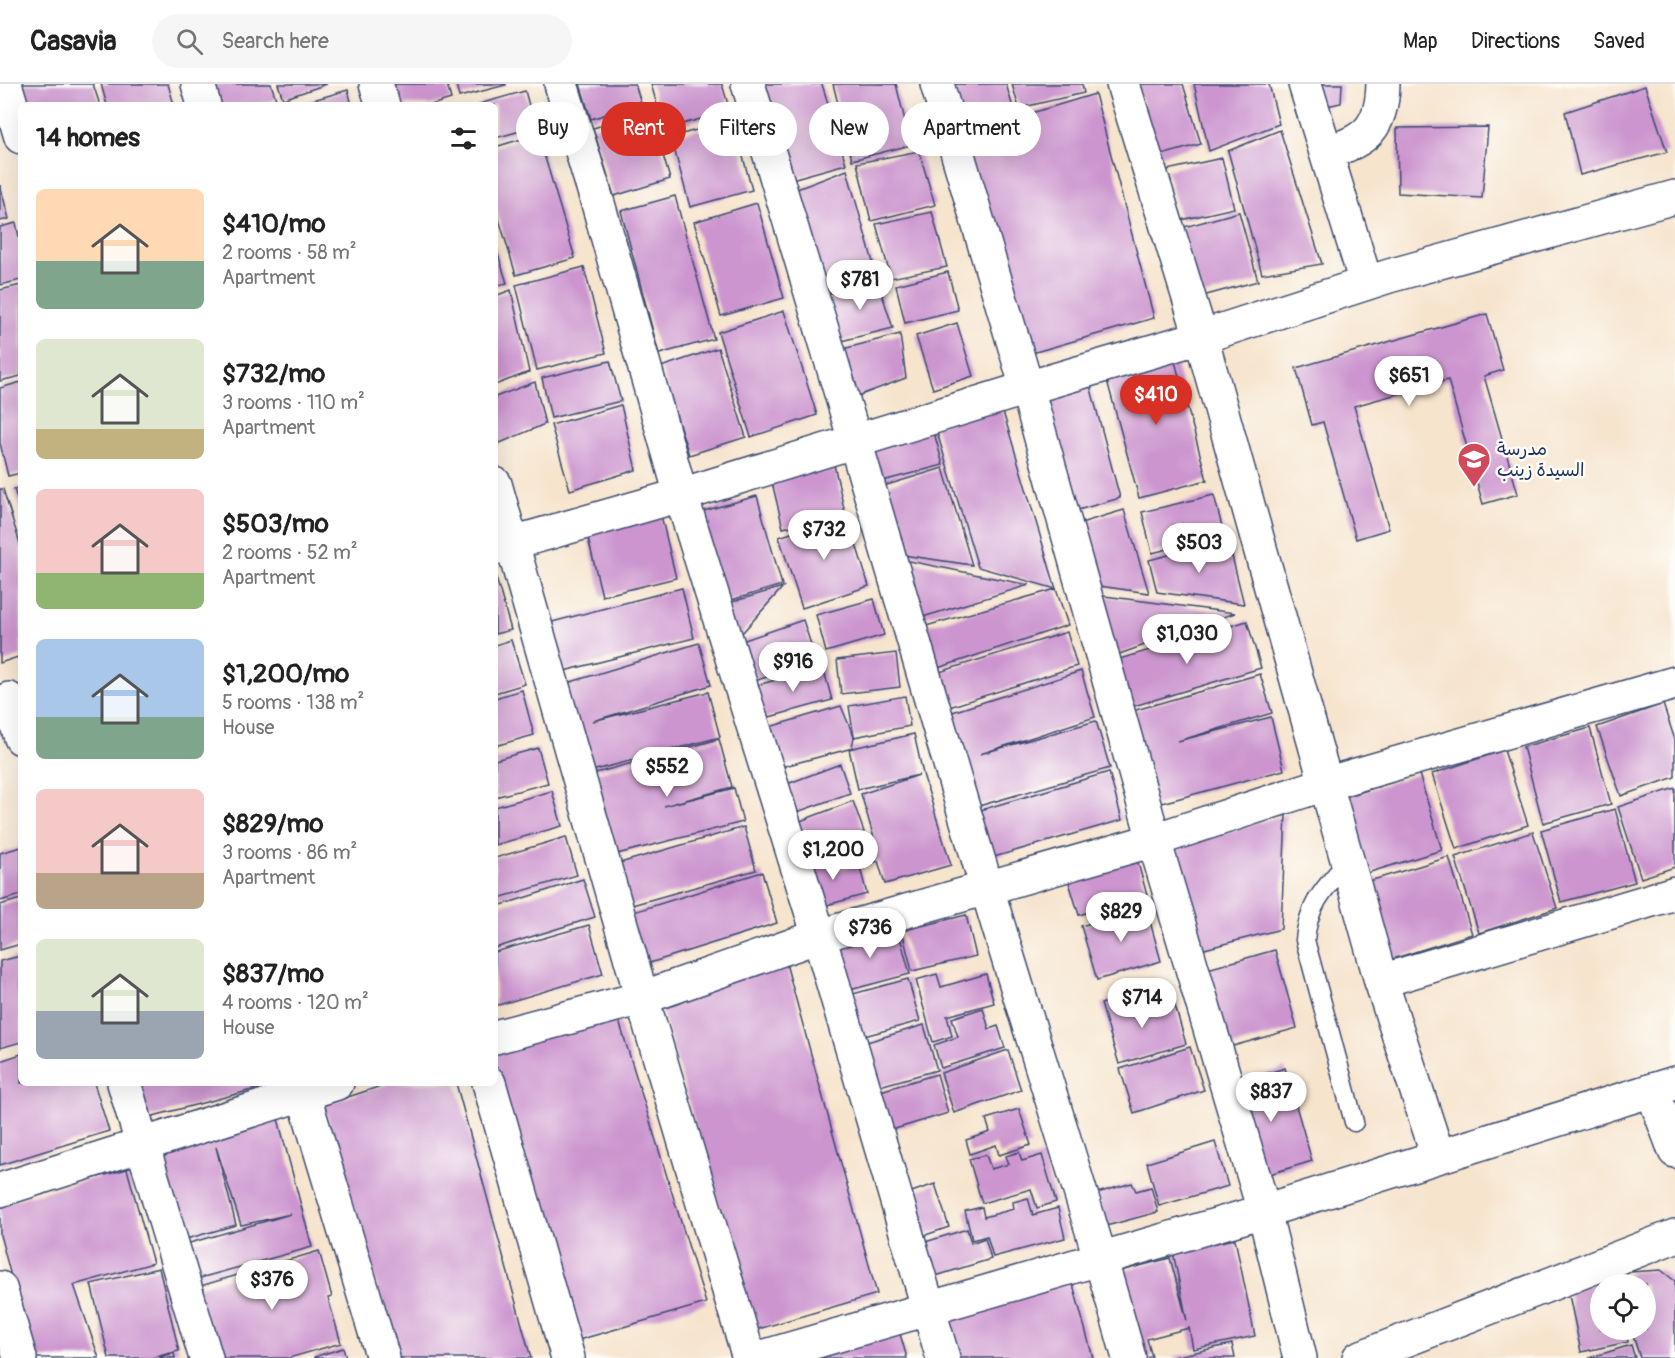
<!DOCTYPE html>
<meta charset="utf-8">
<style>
body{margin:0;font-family:Pangolin,"Playpen Sans Arabic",sans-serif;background:#f6f6f6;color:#222;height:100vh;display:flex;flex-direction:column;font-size:22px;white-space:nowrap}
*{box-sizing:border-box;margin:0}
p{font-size:20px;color:#767676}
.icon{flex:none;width:33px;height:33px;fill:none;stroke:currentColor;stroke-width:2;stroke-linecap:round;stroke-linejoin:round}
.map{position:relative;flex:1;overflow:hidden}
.side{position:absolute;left:18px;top:18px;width:480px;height:984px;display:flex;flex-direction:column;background:#fff;border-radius:9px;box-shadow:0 6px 24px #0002}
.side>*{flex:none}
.guide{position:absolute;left:516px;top:18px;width:570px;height:54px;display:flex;gap:12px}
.fabs{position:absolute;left:1590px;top:1190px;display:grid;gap:12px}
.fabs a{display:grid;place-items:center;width:66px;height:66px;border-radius:50%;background:#fff;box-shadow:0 6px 24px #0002;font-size:30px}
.price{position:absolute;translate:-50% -51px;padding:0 14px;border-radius:21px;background:#fff;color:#222;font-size:20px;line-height:39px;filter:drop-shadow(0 2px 3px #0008)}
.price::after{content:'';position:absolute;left:50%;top:36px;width:18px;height:14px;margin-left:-9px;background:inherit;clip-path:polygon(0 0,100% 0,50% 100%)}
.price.on{background:#d93025;color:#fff}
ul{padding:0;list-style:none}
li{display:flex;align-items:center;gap:18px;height:150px;padding:0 18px}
li span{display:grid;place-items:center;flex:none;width:168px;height:120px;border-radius:9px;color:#555}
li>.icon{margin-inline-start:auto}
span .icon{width:72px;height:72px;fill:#fffc;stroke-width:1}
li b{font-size:26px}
h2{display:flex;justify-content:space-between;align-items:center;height:72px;padding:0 18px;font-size:26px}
.tag{padding:0 21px;border-radius:27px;background:#fff;box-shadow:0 6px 24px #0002;font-size:21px;line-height:54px}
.tag.on{background:#d93025;color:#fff}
header{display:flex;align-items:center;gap:36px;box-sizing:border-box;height:84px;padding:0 30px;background:#fff;border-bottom:2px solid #e0e0e0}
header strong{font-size:28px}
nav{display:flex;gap:33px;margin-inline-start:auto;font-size:21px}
.search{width:420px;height:54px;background:#f6f6f6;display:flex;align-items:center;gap:15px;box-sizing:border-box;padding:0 21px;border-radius:33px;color:#767676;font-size:22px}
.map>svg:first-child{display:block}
</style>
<header>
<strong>Casavia</strong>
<div class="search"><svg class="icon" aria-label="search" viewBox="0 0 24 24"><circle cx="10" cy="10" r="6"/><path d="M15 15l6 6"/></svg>Search here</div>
<nav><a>Map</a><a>Directions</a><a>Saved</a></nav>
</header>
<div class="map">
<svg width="1675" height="1274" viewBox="0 0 1675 1274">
<rect width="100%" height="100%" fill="#fdfcf7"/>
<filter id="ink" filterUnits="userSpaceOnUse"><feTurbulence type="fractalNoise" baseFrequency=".0167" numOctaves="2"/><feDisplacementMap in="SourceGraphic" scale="12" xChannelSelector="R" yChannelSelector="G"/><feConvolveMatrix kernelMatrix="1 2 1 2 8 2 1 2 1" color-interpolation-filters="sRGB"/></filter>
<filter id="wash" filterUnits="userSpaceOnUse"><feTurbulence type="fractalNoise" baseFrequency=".008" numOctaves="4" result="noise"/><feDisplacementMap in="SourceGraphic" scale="24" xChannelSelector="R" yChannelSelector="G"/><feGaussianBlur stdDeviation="1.35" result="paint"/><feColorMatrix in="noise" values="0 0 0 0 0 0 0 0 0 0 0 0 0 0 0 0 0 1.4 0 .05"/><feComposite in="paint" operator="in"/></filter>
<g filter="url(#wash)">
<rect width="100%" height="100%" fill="#f6e4cd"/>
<g id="blocks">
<!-- building -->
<g fill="#cc95cf">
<path d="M 17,0 L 93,0 L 100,21 L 21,21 Z"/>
<path d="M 101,0 L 168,0 L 174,21 L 107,21 Z"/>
<path d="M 211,0 L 271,0 L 276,15 L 257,21 L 217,21 Z"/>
<path d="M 278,0 L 327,0 L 283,15 Z"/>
<path d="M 386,0 L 447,0 L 451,15 L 431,21 L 392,21 Z"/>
<path d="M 456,0 L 506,0 L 506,1 L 459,13 Z"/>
<path d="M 580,0 L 635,0 L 641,19 L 591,35 Z"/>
<path d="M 651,0 L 722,0 L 730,27 L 664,45 Z"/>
<path d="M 759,0 L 822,0 L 846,80 L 788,96 Z"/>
<path d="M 833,0 L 896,0 L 911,61 L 852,76 Z"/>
<path d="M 944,0 L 1006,0 L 1014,27 L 956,44 Z"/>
<path d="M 1012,0 L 1082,0 L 1084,9 L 1019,24 Z"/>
<path d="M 1137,0 L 1183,0 L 1201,60 L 1158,72 Z"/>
<path d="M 1194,0 L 1269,0 L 1279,40 L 1209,67 Z"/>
<path d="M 1315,0 L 1342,0 L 1341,19 L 1322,23 Z"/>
<path d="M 1645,2 L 1667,68 L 1580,91 L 1565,28 Z"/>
<path d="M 348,6 L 352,21 L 299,21 L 299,20 Z"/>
<path d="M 525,7 L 535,43 L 495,54 L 495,21 L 479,20 Z"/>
<path d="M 1095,10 L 1154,234 L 1025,271 L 958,51 Z"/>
<path d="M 650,27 L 670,95 L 614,112 L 593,44 Z"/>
<path d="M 733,36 L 752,106 L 690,123 L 671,53 Z"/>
<path d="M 1488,43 L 1482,114 L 1398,109 L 1397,44 Z"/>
<path d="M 1280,46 L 1322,180 L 1262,190 L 1228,67 Z"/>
<path d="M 538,50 L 575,174 L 516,191 L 495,122 L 495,63 Z"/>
<path d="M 919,67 L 935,121 L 871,137 L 857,79 Z"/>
<path d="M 1222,74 L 1234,124 L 1181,136 L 1167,86 Z"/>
<path d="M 847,86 L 876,189 L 822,207 L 792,107 Z"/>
<path d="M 0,101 L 9,135 L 0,137 Z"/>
<path d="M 675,112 L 714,255 L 659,270 L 621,127 Z"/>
<path d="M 757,119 L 784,214 L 721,232 L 694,138 Z"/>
<path d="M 932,128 L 947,183 L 891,194 L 876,140 Z"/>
<path d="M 1239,128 L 1258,197 L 1199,213 L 1181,144 Z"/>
<path d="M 16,139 L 21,162 L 21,196 L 0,201 L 0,143 Z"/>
<path d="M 495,161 L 507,199 L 495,202 Z"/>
<path d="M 584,183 L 606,269 L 537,286 L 516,201 Z"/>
<path d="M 948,188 L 958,226 L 905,239 L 896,201 Z"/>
<path d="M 877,195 L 893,244 L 841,257 L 827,210 Z"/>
<path d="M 21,201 L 21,292 L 0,297 L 0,206 Z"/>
<path d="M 511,206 L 529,288 L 495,301 L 495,212 Z"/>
<path d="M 784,227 L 817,331 L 751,353 L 718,248 Z"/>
<path d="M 1487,230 L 1503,286 L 1484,292 L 1518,410 L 1483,420 L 1448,296 L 1354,322 L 1389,445 L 1356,455 L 1323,338 L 1312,341 L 1296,284 Z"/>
<path d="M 957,239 L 973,292 L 933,305 L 916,252 Z"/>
<path d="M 900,250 L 906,294 L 855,313 L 843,265 Z"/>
<path d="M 718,264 L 746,353 L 689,371 L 661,283 Z"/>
<path d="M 1173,270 L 1207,396 L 1139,414 L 1105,289 Z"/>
<path d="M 610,277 L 621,317 L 551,334 L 542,294 Z"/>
<path d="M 21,298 L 21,389 L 8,392 L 0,359 L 0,304 Z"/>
<path d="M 535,298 L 545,340 L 495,361 L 495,313 Z"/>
<path d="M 1090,301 L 1120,414 L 1071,428 L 1041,315 Z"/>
<path d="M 621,321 L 636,386 L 570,406 L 551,341 Z"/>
<path d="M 1001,321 L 1056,505 L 978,483 L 935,342 Z"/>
<path d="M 933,345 L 943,381 L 875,399 L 865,364 Z"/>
<path d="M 833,376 L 845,429 L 783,444 L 770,390 Z"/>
<path d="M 943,384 L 972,481 L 896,470 L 877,404 Z"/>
<path d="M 21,403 L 21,425 L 20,425 L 14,405 Z"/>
<path d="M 0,405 L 3,405 L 21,463 L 21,572 L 0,579 Z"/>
<path d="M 1214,411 L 1224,451 L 1152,469 L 1142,428 Z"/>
<path d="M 757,412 L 782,501 L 725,518 L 700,428 Z"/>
<path d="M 1124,426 L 1149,509 L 1092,501 L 1074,441 Z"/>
<path d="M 660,427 L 676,494 L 602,512 L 586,446 Z"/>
<path d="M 847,431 L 869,502 L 802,524 L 779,453 Z"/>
<path d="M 1228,456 L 1244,520 L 1157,508 L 1149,476 Z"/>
<path d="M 899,475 L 1029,501 L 916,535 Z"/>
<path d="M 495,490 L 511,546 L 495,550 Z"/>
<path d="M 783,503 L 735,557 L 725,520 Z"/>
<path d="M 682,504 L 694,554 L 564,587 L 552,538 Z"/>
<path d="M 1056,505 L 1068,541 L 932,586 L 919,544 Z"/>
<path d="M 1089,510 L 1235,529 L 1111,573 Z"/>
<path d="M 874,515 L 884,551 L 826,568 L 816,531 Z"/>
<path d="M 803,536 L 816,576 L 749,599 L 736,559 Z"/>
<path d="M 1247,537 L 1261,584 L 1127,624 L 1113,577 Z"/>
<path d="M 1067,548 L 1077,582 L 940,626 L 930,591 Z"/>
<path d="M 511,556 L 525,600 L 495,609 L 495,561 Z"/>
<path d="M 699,559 L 711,601 L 593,637 L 708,608 L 720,653 L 588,688 L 564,600 Z"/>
<path d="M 896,569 L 900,603 L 841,610 L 837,576 Z"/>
<path d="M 823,583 L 832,616 L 762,635 L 754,602 Z"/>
<path d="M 1081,587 L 1095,633 L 980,670 L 1096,637 L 1110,684 L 972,724 L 943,631 Z"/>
<path d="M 1260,590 L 1272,629 L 1178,657 L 1271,633 L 1284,686 L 1154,721 L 1129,628 Z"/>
<path d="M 522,606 L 534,651 L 495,662 L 495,614 Z"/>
<path d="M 905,612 L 910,642 L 854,653 L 849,622 Z"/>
<path d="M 1663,620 L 1675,656 L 1675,693 L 1621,712 L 1597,643 Z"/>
<path d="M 841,622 L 854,653 L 852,663 L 849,665 L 914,650 L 923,690 L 951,781 L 885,800 L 878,777 L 864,781 L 858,758 L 874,754 L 861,710 L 919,691 L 858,705 L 849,665 L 777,684 L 766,644 Z"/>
<path d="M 1590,644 L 1611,720 L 1543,739 L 1523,663 Z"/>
<path d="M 719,655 L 732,703 L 664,722 L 734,704 L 743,738 L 613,771 L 592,690 Z"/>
<path d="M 538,664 L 548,699 L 495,713 L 495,676 Z"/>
<path d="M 1504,666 L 1528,741 L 1456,765 L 1432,690 Z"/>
<path d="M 840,680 L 850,709 L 797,728 L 787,700 Z"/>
<path d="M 1109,688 L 1122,736 L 987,775 L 974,728 Z"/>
<path d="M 1419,690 L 1442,766 L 1367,789 L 1345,713 Z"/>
<path d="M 1675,704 L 1675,783 L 1641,794 L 1618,723 Z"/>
<path d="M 552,707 L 562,742 L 495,761 L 495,723 Z"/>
<path d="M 853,717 L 864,748 L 798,772 L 787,742 Z"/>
<path d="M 1615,725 L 1635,798 L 1561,818 L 1541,746 Z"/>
<path d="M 1286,731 L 1281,845 L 1193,868 L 1158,768 Z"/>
<path d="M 744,743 L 756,786 L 625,823 L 613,781 Z"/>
<path d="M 1533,748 L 1557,824 L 1479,849 L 1455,773 Z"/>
<path d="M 566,753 L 577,791 L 495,815 L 495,774 Z"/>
<path d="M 21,763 L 21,811 L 0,817 L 0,769 Z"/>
<path d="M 1134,765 L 1147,811 L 1079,831 L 1065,785 Z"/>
<path d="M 827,767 L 833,787 L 859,780 L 867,810 L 816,824 L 803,774 Z"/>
<path d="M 1449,773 L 1472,850 L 1389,876 L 1366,798 Z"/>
<path d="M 762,788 L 777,839 L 640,882 L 624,831 Z"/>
<path d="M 583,795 L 595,833 L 495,864 L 495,823 Z"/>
<path d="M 21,815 L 21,860 L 0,866 L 0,821 Z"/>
<path d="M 1146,823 L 1161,877 L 1097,896 L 1081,842 Z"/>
<path d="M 966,831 L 976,872 L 912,887 L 902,847 Z"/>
<path d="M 589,841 L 603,890 L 495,922 L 495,868 Z"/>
<path d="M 897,842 L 910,890 L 842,908 L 830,860 Z"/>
<path d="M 1275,866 L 1297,944 L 1219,966 L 1197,888 Z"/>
<path d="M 21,872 L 21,958 L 0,964 L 0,877 Z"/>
<path d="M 784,872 L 877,1210 L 755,1246 L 658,913 Z"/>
<path d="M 937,890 L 941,903 L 986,890 L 994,919 L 947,932 L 952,952 L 933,958 L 916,896 Z"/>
<path d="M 908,895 L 920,937 L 853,955 L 842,913 Z"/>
<path d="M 1128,911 L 1133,930 L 1174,918 L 1186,960 L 1119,980 L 1101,920 Z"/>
<path d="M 615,924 L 706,1219 L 575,1257 L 495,987 L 495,963 Z"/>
<path d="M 983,924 L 989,945 L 998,942 L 1005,964 L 941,984 L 934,961 L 958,953 L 952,934 Z"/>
<path d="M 924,941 L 937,986 L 869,1005 L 857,961 Z"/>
<path d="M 1190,963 L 1204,1006 L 1134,1029 L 1120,985 Z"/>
<path d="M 1008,966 L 1021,1006 L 954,1029 L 941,989 Z"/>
<path d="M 21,970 L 21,999 L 94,999 L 109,1047 L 0,1081 L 0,977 Z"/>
<path d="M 1285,984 L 1312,1077 L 1257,1094 L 1230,1001 Z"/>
<path d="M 937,990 L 948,1029 L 885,1048 L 874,1009 Z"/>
<path d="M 128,999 L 262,999 L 263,1003 L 138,1036 Z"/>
<path d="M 390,999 L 456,999 L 531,1274 L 398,1274 L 324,1021 Z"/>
<path d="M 1019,1025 L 1031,1061 L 999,1071 L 996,1061 L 970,1070 L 966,1056 L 990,1048 L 986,1035 Z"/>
<path d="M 277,1031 L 312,1163 L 189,1197 L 179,1162 L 291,1130 L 241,1141 L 216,1063 L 236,1141 L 179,1157 L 153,1067 Z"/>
<path d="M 1215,1058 L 1228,1102 L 1159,1122 L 1147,1079 Z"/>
<path d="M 1019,1068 L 1022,1077 L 1042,1071 L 1056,1118 L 1037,1124 L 1031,1105 L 982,1119 L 969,1075 L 986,1071 L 991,1085 L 1009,1080 L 1006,1072 Z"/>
<path d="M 127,1085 L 153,1179 L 74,1201 L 99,1274 L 33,1274 L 0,1151 L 0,1120 Z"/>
<path d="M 1132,1099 L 1136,1107 L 1151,1103 L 1158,1128 L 1106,1142 L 1097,1109 Z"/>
<path d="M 935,1100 L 949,1143 L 914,1155 L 900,1112 Z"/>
<path d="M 1028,1114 L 1033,1131 L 1058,1124 L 1065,1154 L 993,1173 L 987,1152 L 972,1156 L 965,1127 L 982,1123 L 984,1133 L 1014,1125 L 1013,1118 Z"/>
<path d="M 967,1145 L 971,1159 L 985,1154 L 991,1175 L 929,1194 L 919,1160 Z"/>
<path d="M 1235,1155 L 1255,1252 L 1193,1265 L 1189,1244 L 1147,1255 L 1152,1273 L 1135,1274 L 1109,1190 L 1170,1174 L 1187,1237 L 1173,1168 Z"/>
<path d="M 319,1167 L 332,1213 L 328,1214 L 341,1259 L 289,1274 L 218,1274 L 197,1203 Z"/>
<path d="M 159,1184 L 179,1267 L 151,1274 L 109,1274 L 91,1200 Z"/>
<path d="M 1661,1186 L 1675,1197 L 1675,1274 L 1640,1274 L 1631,1245 L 1646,1245 L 1646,1200 L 1617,1200 L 1617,1198 L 1630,1188 Z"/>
<path d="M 1071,1193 L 1093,1274 L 956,1274 L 945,1235 Z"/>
<path d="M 1615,1195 L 1616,1200 L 1600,1200 L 1600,1245 L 1626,1245 L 1628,1258 L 1581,1268 L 1568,1206 Z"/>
<path d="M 898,1243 L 907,1274 L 805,1274 Z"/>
<path d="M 1232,1260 L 1235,1274 L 1173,1274 L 1173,1273 Z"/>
<path d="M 1631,1261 L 1635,1274 L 1589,1274 Z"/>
<path d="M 343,1264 L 346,1274 L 314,1274 L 314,1273 Z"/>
<path d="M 174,1269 L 175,1274 L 160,1274 L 160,1273 Z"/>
</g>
</g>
</g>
<g filter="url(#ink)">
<use href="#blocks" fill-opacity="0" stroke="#3c4a6f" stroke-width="1.5"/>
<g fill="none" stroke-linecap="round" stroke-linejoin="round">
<!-- lane casing -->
<g stroke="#3c4a6f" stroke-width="21">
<path id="lane" d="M 1347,778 C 1325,804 1308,820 1305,856 L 1354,1038"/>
</g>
<!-- street casing -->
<g stroke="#3c4a6f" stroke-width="36">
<g id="street">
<path d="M 5,0 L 21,53"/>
<path d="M 198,0 L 204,21"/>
<path d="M 376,0 L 383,21"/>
<path d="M 561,0 L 599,123 L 681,411 L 819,852 L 943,1274"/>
<path d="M 748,0 C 830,266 906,534 986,801 C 1033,959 1085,1115 1129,1274"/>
<path d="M 937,0 L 1027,304 L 1154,756 L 1264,1127 L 1300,1274"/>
<path d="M 1123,0 L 1201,253 L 1381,897 L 1438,1072"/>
<path d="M 1305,0 L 1366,199"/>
<path d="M 1326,68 C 1366,58 1382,43 1383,0"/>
<path d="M 495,400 L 642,914 L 749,1274"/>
<path d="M 495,464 L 681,411 L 1027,304 L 1201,253 L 1389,192 L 1675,113"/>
<path d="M 9,615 L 21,654"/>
<path d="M 1381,897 L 1675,809"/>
<path d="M 495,953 L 642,914 L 819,852 L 1154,756 L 1325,700 L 1675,599"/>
<path d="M 124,999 L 206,1274"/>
<path d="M 300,999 L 383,1274"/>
<path d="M 489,999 L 568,1274"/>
<path d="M 1652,1006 L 1675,1067"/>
<path d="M 0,1106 L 337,999"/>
<path d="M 0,1204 L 20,1274"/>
<path d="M 759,1274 L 1264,1127 L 1675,999"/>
<path d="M 1359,1274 L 1675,1152"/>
</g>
</g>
<!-- lane -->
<use href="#lane" stroke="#fff" stroke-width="18"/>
<!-- street -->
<use href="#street" stroke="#fff" stroke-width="33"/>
</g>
</g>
<!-- icons -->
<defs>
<g id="school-pin" transform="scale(1.725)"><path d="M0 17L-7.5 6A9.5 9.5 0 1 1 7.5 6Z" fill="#d1495b" stroke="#fdfcf7"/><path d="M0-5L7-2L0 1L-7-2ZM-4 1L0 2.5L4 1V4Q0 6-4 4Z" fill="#fff"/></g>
</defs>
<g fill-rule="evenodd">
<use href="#school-pin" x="1474" y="375"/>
</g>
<g text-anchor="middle" stroke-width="5" stroke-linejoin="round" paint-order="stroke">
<!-- poi labels -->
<g font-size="18" fill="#1b2f5e" stroke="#fdfcf7" text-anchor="start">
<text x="1497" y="371">مدرسة<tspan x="1497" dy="21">السيدة زينب</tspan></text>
</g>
</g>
</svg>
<div class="fabs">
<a><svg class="icon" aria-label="locate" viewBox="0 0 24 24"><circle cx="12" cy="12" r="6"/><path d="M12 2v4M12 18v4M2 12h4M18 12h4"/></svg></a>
</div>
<b class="price" style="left:860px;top:227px">$781</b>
<b class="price" style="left:1409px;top:323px">$651</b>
<b class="price on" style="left:1156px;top:342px">$410</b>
<b class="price" style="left:824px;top:477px">$732</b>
<b class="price" style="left:1199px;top:490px">$503</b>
<b class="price" style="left:1187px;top:581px">$1,030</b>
<b class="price" style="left:793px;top:609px">$916</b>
<b class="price" style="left:667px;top:714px">$552</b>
<b class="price" style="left:833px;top:797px">$1,200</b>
<b class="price" style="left:1121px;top:859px">$829</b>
<b class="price" style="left:870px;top:875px">$736</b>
<b class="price" style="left:1142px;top:945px">$714</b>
<b class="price" style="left:1271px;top:1039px">$837</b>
<b class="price" style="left:272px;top:1227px">$376</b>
<div class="guide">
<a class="tag">Buy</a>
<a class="tag on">Rent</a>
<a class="tag">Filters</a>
<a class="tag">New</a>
<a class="tag">Apartment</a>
</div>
<section class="side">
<h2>14 homes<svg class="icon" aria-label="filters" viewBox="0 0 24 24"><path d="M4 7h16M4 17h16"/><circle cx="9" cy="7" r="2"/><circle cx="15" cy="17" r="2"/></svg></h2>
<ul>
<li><span style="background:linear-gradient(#ffd9b3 60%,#7fa58c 0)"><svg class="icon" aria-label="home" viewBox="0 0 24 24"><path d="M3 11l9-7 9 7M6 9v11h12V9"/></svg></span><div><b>$410/mo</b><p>2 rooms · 58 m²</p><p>Apartment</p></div></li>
<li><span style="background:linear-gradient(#dfe7d0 75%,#c2b280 0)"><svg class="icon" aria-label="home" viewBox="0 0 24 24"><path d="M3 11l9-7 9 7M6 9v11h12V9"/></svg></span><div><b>$732/mo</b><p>3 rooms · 110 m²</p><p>Apartment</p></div></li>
<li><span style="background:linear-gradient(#f6c9c9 70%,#8fb573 0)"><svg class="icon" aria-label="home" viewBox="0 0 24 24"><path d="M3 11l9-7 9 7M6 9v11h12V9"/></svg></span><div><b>$503/mo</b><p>2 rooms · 52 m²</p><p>Apartment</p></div></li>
<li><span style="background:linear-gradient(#a9c7e8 65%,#7fa58c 0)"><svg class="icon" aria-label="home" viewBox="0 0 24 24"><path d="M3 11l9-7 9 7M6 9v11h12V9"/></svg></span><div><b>$1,200/mo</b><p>5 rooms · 138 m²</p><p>House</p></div></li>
<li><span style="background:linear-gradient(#f6c9c9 70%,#b9a48a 0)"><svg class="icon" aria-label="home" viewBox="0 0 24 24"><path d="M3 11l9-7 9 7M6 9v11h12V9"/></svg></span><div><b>$829/mo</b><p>3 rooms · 86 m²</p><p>Apartment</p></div></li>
<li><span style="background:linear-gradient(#dfe7d0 60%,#9aa5b1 0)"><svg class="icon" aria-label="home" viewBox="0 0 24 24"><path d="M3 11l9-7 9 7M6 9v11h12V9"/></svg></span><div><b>$837/mo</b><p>4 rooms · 120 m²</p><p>House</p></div></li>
</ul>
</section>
</div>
